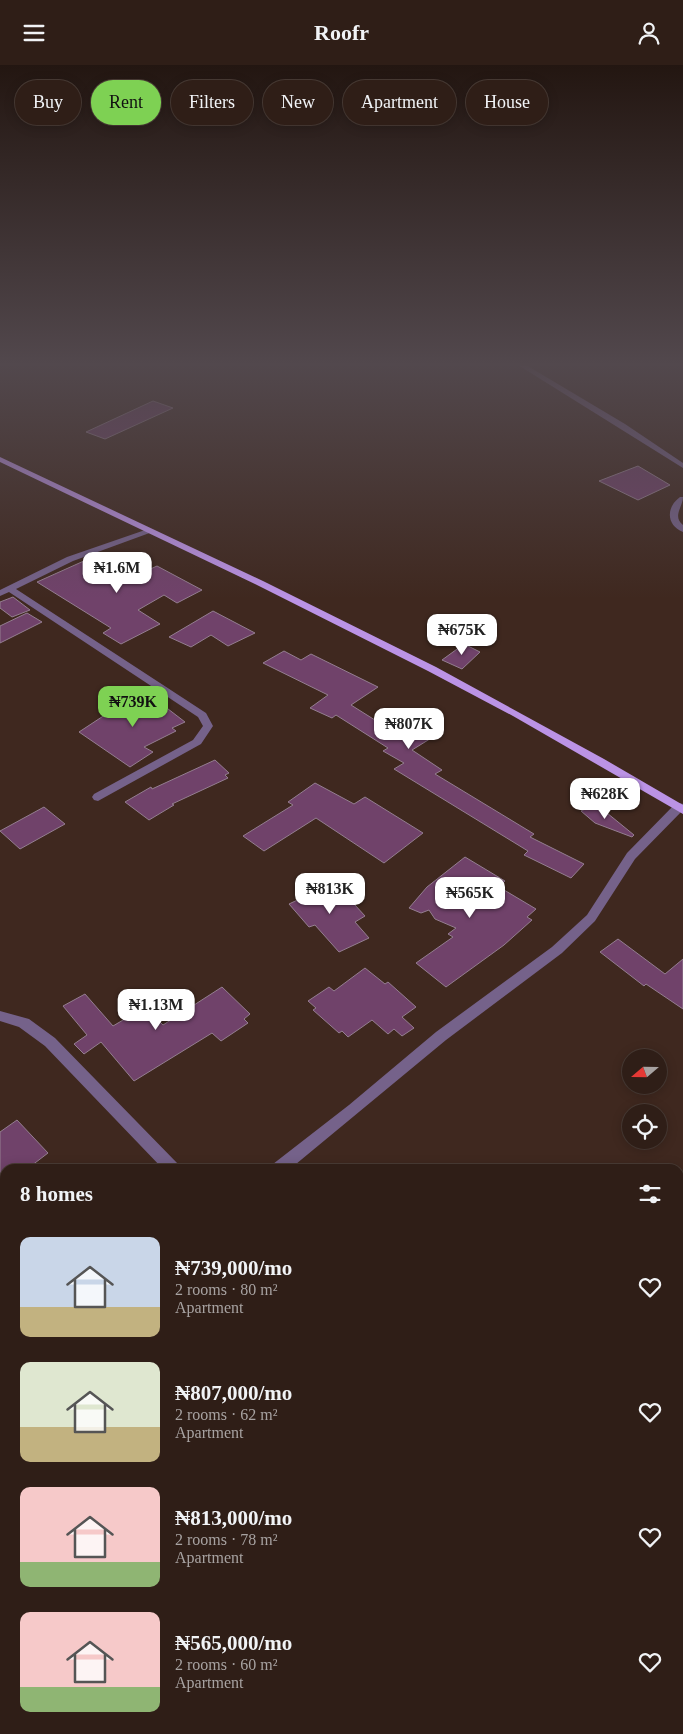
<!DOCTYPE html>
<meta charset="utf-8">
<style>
body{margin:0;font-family:"Times New Roman",serif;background:#372720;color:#f1f3f6;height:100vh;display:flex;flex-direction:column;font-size:19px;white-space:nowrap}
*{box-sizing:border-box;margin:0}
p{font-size:16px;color:#a7a2a1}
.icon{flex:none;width:28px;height:28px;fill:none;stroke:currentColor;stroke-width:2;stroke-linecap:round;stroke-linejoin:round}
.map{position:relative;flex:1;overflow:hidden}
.drawer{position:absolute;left:0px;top:1099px;width:684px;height:571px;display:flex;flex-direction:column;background:#2f1e17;border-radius:15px 15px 0 0;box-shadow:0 2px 12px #0003,0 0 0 1px #4a3c36}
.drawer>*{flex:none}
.guide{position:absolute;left:15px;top:15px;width:654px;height:45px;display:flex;gap:10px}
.needle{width:32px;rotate:250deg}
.buttons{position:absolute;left:622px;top:984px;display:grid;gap:10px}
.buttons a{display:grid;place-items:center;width:45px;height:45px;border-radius:50%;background:#2f1e17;box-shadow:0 2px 12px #0003,0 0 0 1px #4a3c36;font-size:25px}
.price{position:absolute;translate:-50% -42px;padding:0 11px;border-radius:10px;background:#fff;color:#222;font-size:16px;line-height:32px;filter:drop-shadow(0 1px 2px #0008)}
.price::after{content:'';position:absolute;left:50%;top:30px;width:15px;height:11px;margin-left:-8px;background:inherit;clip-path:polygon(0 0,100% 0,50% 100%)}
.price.current{background:#7ed153;color:#111}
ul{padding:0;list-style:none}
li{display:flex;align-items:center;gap:15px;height:125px;padding:0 20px}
li span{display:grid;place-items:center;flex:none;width:140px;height:100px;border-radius:10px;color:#555}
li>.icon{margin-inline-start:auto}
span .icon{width:60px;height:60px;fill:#fffc;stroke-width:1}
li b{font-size:21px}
h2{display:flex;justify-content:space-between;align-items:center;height:60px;padding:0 20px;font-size:21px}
.tag{padding:0 18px;border-radius:22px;background:#2f1e17;box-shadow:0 2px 12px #0003,0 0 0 1px #4a3c36;font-size:18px;line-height:45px}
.tag.current{background:#7ed153;color:#111}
header{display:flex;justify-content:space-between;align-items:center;height:65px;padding:0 20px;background:#2f1e17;font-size:22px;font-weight:700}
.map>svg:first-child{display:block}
</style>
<header><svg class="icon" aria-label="menu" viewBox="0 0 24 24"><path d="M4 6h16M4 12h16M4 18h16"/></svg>Roofr<svg class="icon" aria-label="person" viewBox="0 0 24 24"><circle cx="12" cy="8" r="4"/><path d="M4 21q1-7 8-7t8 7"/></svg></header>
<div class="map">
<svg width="683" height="1669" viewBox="0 0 683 1669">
<rect width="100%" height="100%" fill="#3f281f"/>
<!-- building -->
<g fill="#70426a" stroke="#947e90">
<path d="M 153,336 L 173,343 L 105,374 L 86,367 Z"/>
<path d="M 638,401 L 670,420 L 638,435 L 599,416 Z"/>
<path d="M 95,491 L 135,511 L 157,501 L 202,525 L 177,538 L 164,530 L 138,545 L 160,559 L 121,579 L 103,568 L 111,563 L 37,517 Z"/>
<path d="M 13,532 L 30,545 L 12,552 L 0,543 L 0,537 Z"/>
<path d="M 213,546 L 255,568 L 228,581 L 211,570 L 191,582 L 169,572 Z"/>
<path d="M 27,548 L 42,557 L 0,578 L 0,561 Z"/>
<path d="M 464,579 L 480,587 L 462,604 L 442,595 Z"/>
<path d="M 284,586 L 301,595 L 311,589 L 378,622 L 351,640 L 394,667 L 424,648 L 441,658 L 434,662 L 441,667 L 412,685 L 442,705 L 435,709 L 534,769 L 530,772 L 584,799 L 571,813 L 524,790 L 528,786 L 394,704 L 404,698 L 383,686 L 388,683 L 336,650 L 332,653 L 310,643 L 328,630 L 263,598 Z"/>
<path d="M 146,627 L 185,657 L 172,663 L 176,666 L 144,682 L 153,687 L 130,702 L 79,667 L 120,640 Z"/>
<path d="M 215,695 L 229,708 L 225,710 L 228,713 L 172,739 L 174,740 L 149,755 L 125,737 L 151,722 L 152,724 Z"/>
<path d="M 315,718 L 354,739 L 365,732 L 423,768 L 384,798 L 316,753 L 264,786 L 243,771 L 293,740 L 288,737 Z"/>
<path d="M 596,739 L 634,770 L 632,772 L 595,758 L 581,746 Z"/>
<path d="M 44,742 L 65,759 L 20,784 L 0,766 Z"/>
<path d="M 465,792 L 505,816 L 499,822 L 536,844 L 527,852 L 532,855 L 504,880 L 446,922 L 416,898 L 453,872 L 448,869 L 456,863 L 435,854 L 429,845 L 421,848 L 409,843 L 427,822 Z"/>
<path d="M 313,812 L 333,833 L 344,828 L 365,851 L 355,857 L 369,873 L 339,887 L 315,860 L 309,862 L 289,839 L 306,831 L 296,820 Z"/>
<path d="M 618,874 L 665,909 L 683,894 L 683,944 L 646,919 L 644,921 L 600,887 Z"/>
<path d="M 365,903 L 385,919 L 388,917 L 416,942 L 402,952 L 414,963 L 402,971 L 394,964 L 388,969 L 372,955 L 348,972 L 342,966 L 339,968 L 313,945 L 316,943 L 308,936 L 329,922 L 334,926 Z"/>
<path d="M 222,922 L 250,949 L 244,954 L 248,958 L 221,976 L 212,968 L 134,1016 L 101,977 L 84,989 L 74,979 L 87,970 L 63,941 L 85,929 L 113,961 L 145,942 L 163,960 Z"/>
<path d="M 17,1055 L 48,1088 L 27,1104 L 5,1104 L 5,1111 L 0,1114 L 0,1067 Z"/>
</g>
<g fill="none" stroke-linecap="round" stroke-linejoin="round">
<!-- street -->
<g fill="#75628a" fill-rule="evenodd">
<path d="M 518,300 L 526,300 L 625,359 L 683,398 L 683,403 Z"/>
<path d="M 680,432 L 683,432 C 683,442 672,451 683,460 L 683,467 C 666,460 666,442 680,432 Z"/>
<path d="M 148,464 L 155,466 L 73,496 L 16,524 L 206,648 L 213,661 L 201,679 L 98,736 L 94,735 L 92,732 L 94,729 L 193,675 L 203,661 L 198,652 L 9,527 L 0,531 L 0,525 L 67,492 Z"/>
<path d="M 679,738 L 683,739 L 683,745 L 635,794 L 595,856 L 562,888 L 446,975 L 290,1104 L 270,1104 L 273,1099 L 349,1040 L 436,967 L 552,882 L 587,850 L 627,788 L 675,739 Z"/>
<path d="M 0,946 L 29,954 L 55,973 L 178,1099 L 181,1104 L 163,1104 L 45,981 L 19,962 L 0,956 Z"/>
<path d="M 5,1323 L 5,1343 L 0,1345 L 0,1325 Z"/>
</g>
<!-- primary -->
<path fill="#bb93e5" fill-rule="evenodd" d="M 0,392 L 263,516 L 436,602 L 604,694 L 683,740 L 683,749 L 513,651 L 428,606 L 257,520 L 0,397 Z"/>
</g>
<!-- sky -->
<linearGradient id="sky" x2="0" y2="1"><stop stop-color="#231611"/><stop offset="0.56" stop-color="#52484d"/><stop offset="1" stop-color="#52484d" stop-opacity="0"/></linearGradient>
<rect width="683" height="534" fill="url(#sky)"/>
</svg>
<div class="buttons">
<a><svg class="needle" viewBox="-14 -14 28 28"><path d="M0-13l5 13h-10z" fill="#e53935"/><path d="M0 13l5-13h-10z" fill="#a7a2a1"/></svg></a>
<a><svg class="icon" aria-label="locate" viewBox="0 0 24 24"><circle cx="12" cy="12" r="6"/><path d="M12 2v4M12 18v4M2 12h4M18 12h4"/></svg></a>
</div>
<b class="price" style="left:117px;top:529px">₦1.6M</b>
<b class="price" style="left:462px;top:591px">₦675K</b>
<b class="price current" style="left:133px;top:663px">₦739K</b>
<b class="price" style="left:409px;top:685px">₦807K</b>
<b class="price" style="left:605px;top:755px">₦628K</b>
<b class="price" style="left:330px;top:850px">₦813K</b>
<b class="price" style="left:470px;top:854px">₦565K</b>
<b class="price" style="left:156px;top:966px">₦1.13M</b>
<div class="guide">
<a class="tag">Buy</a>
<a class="tag current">Rent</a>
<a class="tag">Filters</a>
<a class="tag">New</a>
<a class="tag">Apartment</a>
<a class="tag">House</a>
</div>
<section class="drawer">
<h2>8 homes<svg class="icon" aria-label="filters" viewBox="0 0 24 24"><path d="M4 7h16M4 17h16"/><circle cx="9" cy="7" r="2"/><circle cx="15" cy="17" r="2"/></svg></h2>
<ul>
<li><span style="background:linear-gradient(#c9d6e8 70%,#c2b280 0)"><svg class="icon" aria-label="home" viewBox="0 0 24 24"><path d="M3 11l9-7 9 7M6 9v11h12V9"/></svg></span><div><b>₦739,000/mo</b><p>2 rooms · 80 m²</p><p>Apartment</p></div><svg class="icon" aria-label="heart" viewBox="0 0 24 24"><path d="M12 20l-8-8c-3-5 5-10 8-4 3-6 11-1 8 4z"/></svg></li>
<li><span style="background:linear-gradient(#dfe7d0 65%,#c2b280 0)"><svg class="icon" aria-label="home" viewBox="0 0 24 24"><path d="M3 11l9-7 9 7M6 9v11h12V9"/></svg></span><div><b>₦807,000/mo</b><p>2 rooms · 62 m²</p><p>Apartment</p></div><svg class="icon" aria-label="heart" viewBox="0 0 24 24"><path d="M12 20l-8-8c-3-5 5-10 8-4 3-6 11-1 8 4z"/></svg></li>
<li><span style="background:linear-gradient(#f6c9c9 75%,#8fb573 0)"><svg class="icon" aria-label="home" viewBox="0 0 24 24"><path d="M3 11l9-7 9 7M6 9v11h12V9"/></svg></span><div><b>₦813,000/mo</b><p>2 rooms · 78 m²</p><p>Apartment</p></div><svg class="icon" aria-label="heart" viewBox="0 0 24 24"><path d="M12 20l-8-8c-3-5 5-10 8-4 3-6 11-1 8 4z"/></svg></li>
<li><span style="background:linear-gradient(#f6c9c9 75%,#8fb573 0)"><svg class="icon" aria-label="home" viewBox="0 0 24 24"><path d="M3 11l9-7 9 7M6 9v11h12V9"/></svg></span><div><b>₦565,000/mo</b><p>2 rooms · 60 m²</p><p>Apartment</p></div><svg class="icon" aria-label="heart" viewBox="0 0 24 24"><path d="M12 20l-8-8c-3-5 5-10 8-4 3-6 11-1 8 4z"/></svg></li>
</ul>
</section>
</div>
